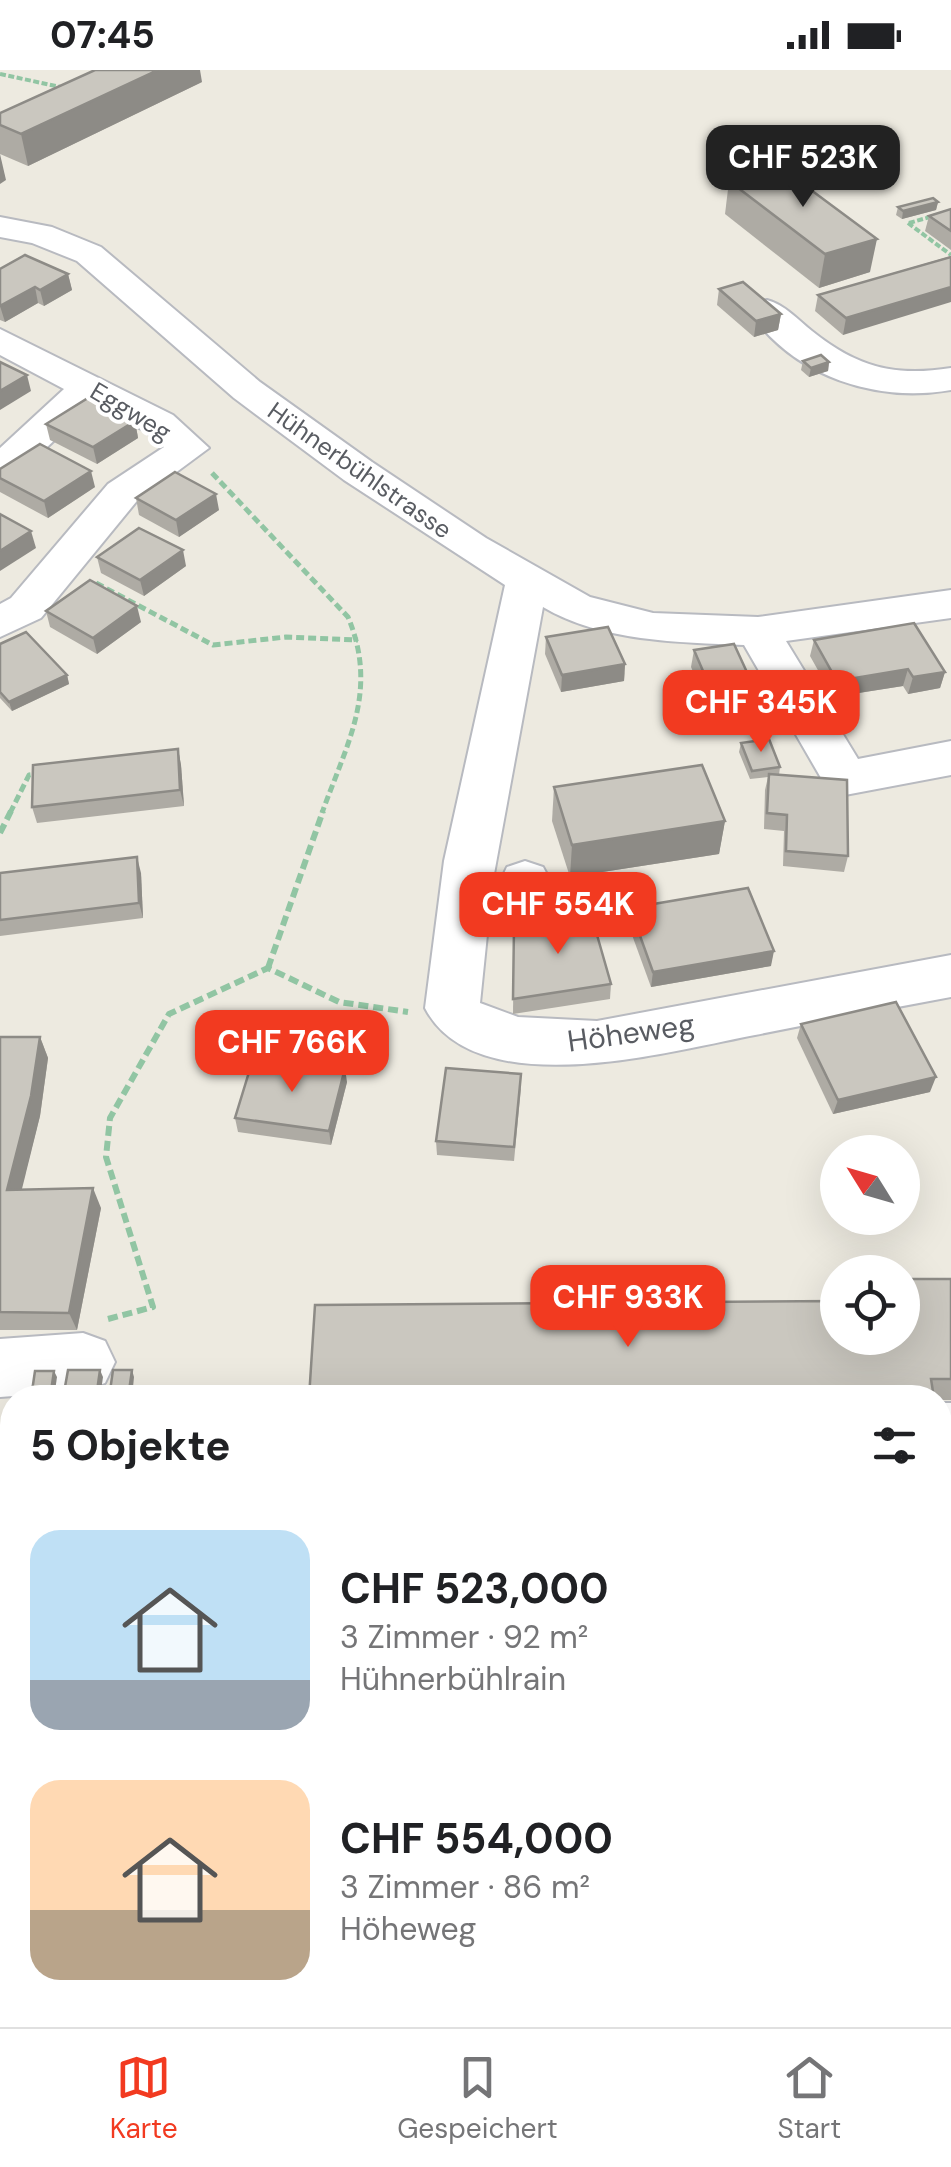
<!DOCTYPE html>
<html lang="de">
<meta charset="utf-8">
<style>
body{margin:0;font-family:"DM Sans",sans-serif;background:#f2f2f2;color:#202124;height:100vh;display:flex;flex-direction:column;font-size:38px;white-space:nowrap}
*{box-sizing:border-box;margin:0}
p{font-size:32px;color:#757577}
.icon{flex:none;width:55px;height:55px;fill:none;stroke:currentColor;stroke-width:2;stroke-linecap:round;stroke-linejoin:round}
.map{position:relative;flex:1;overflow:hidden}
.sheet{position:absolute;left:0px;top:1315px;width:952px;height:642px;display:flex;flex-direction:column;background:#fff;border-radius:40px 40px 0 0;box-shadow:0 10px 40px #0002}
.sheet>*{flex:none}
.needle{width:65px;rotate:307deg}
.controls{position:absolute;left:820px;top:1065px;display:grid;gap:20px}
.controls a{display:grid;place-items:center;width:100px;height:100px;border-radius:50%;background:#fff;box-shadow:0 10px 40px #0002;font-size:50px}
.price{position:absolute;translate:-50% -85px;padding:0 22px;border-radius:20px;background:#f23a20;color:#fff;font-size:32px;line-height:65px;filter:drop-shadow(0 2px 5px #0008)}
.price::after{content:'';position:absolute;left:50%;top:60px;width:30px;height:22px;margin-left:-15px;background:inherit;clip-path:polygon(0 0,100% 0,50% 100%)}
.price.current{background:#222;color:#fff}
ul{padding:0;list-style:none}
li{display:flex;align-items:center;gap:30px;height:250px;padding:0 30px}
li span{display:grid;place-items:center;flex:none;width:280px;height:200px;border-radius:30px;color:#555}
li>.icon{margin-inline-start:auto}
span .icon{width:120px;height:120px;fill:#fffc;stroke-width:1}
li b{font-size:42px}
h2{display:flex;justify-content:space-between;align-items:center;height:120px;padding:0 30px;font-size:42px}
.status{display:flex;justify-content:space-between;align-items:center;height:70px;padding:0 50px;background:#fff;direction:ltr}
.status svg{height:28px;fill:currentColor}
.dock{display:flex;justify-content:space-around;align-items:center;height:140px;border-top:2px solid #e0e0e0;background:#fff;font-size:28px;color:#757577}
.dock a{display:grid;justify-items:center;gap:5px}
.dock .current{color:#f23a20}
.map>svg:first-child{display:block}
</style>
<div class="status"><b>07:45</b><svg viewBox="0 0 49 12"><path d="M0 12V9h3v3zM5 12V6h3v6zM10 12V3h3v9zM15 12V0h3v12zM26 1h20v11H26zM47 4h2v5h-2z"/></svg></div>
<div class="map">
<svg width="951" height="1957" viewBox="0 0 951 1957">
<rect width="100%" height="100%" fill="#edeae0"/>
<!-- industrial -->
<path fill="#dddcd4" d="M 0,1669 L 12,1672 L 12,1945 L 940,1945 L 940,1745 L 951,1747 L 951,1957 L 0,1957 Z"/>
<!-- green -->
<path fill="#bae6bc" d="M 940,1499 L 951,1499 L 951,1747 L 940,1745 Z"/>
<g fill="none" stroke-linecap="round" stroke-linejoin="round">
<!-- stream -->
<g fill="#9dd0ff" fill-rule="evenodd">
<rect x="0" y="1552" width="12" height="18"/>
<rect x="940" y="1562" width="11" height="18"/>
</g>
<!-- minor casing -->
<g stroke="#b8bac0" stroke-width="4">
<g id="minor">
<path d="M 0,147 L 52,157 L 101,177 L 260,312 L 372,392 L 486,468 L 590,527 L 653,543 L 758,547 L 951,520 L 951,548 L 786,571 L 858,689 L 951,671 L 951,705 L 845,725 L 828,720 L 744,575 C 678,572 602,572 543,537 L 492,815 L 499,814 L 507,797 L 525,791 L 543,797 L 550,810 L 538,844 L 488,855 L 480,933 L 518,947 L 597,951 L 951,885 L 951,927 C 886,939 820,952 755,965 C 671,981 476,1036 425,938 L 444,791 L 505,515 L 344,410 L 234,328 L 77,191 L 32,173 L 0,167 Z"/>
<path d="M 767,230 C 785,235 797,249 812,261 C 857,297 894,307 951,298 L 951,320 C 876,333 794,307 749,241 L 754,233 Z"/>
<path d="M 0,259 L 173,345 L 209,378 L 136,432 L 41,548 L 0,567 L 0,534 L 11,528 L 108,414 L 164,377 L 145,361 L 93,333 L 14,409 L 0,412 L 0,378 L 64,319 L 0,285 Z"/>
<path d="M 83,1263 L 105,1271 L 115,1292 L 105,1313 L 83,1321 L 0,1327 L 0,1269 Z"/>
<rect x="940" y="1333" width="11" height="62"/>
<path d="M 0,1599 L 12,1600 L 12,1672 L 0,1671 Z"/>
</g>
</g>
<!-- path-far2 -->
<g stroke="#91c5a3" stroke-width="4" stroke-dasharray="6 2.5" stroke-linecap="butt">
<path d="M 0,4 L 65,18"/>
<path d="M 908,153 L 951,185"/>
<path d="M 909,153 L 951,141"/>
</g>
<!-- path-far1 -->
<g stroke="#91c5a3" stroke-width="5" stroke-dasharray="8 4" stroke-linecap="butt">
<path d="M 212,403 L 348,547 C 379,621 347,673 322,743"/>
<path d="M 96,513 L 213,575 L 286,567 L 358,570"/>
<path d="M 10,743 L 29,705 L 38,704"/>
</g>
<!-- path -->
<g stroke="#91c5a3" stroke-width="6" stroke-dasharray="10 5" stroke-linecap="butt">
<path d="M 0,763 L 11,741"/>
<path d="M 268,898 L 323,741"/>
<path d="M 108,1249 L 153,1237 L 106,1087 L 110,1048 L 169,944 L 268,898 L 339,932 L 408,942"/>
</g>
<!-- minor -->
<use href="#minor" fill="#fff" fill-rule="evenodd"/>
<!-- rail -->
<g stroke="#b2b3b3" stroke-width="10" stroke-dasharray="4 16" stroke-linecap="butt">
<path d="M 940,1429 L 951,1429"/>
<path d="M 0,1442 L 12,1441"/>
<path d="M 940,1462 L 951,1462"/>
<path d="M 0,1476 L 12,1476"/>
</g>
</g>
<!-- wall -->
<g fill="#aeaba4">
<path d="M 202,12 L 28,96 L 0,84 L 0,43 Z"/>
<path d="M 729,111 L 870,202 L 819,218 L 725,144 Z"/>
<path d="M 938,132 L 936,140 L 902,149 L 896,145 L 898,137 Z"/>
<path d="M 951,139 L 951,180 L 925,161 L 929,146 Z"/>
<path d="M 951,186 L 843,265 L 815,241 L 818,225 Z"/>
<path d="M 0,199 L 68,204 L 72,220 L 44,236 L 38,233 L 5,252 L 0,250 Z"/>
<path d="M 719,219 L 781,244 L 778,260 L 754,267 L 717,235 Z"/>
<path d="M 803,291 L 829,292 L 828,301 L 809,307 L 801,300 Z"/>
<path d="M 135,351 L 138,368 L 97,394 L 50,370 L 46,354 Z"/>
<path d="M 0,399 L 95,417 L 48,448 L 0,422 Z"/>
<path d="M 136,428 L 219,440 L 179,467 L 139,445 Z"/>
<path d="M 97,487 L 186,496 L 144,526 L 101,503 Z"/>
<path d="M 46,541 L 141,552 L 97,584 L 50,557 Z"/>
<path d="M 546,567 L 625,594 L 624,611 L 561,622 L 545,584 Z"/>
<path d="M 814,570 L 945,602 L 940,618 L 908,624 L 903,616 L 833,627 L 810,586 Z"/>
<path d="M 0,574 L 67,605 L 69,614 L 12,641 L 0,628 Z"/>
<path d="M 694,580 L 757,624 L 754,640 L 712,646 L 691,597 Z"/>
<path d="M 741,673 L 780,697 L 779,705 L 848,786 L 844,802 L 783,796 L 784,761 L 764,759 L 765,720 L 768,707 L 750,709 L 739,682 Z"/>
<path d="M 178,679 L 181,695 L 184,736 L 37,753 L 32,737 Z"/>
<path d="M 554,717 L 725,751 L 719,784 L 570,807 L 552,751 Z"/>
<path d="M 0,803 L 141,803 L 143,848 L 0,866 Z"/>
<path d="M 630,838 L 771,896 L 651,917 L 628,854 Z"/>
<path d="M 514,857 L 611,914 L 610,929 L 513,944 Z"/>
<path d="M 801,954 L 930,1022 L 833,1044 L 797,968 Z"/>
<path d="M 0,967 L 40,967 L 48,988 L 40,1046 L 21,1120 L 101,1138 L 77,1260 L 0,1260 Z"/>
<path d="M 278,1003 L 347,1012 L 331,1075 L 238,1062 L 235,1048 Z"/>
<path d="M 521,1018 L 514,1091 L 437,1085 L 436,1071 Z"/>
<path d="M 905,1209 L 951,1209 L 951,1330 L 940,1330 L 940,1328 L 309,1328 L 902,1268 L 902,1215 Z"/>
<path d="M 12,1493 L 12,1516 L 0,1517 L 0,1494 Z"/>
<path d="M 12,1569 L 12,1594 L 0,1594 L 0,1570 Z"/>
</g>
<!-- shaded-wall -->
<g fill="#8d8b86">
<path d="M 158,0 L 200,0 L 202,12 L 28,96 L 21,64 Z"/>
<path d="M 0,84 L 6,110 L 0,114 Z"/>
<path d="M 938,132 L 936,140 L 902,149 L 903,141 Z"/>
<path d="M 877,169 L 870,202 L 819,218 L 825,184 Z"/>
<path d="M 68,204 L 72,220 L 44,236 L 40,220 Z"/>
<path d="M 35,217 L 38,233 L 5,252 L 0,236 Z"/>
<path d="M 951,217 L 951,232 L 843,265 L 846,248 Z"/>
<path d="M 781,244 L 778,260 L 754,267 L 756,251 Z"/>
<path d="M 829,292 L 828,301 L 809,307 L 811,298 Z"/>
<path d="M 27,305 L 31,321 L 0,340 L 0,321 Z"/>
<path d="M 135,351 L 138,368 L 97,394 L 93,377 Z"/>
<path d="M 91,401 L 95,417 L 48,448 L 44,431 Z"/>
<path d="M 216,424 L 219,440 L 179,467 L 176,450 Z"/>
<path d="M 31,461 L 36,478 L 0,501 L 0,481 Z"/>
<path d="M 183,480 L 186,496 L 144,526 L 140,510 Z"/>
<path d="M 137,536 L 141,552 L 97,584 L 93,568 Z"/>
<path d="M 625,594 L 624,611 L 561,622 L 562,605 Z"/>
<path d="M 908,599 L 903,616 L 833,627 L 837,611 Z"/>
<path d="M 945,602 L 940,618 L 908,624 L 913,607 Z"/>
<path d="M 67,605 L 69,614 L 12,641 L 9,632 Z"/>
<path d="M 178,679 L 181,695 L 184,736 L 180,720 Z"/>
<path d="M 725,751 L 719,784 L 570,807 L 572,775 Z"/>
<path d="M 137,787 L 141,803 L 143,848 L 139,833 Z"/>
<path d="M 774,881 L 771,896 L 651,917 L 653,902 Z"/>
<path d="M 40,967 L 48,988 L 40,1046 L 17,1139 L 7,1120 Z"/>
<path d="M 345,998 L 347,1012 L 331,1075 L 329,1061 Z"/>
<path d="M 936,1007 L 930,1022 L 833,1044 L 838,1030 Z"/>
<path d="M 93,1118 L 101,1138 L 77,1260 L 69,1243 Z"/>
<path d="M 100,1300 L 103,1307 L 100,1328 L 96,1328 Z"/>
<path d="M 132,1300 L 134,1307 L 132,1328 L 128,1328 Z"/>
<path d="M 54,1301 L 57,1307 L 54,1328 L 50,1328 Z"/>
<path d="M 5,1784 L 12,1789 L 12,1808 Z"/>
<path d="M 12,1880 L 12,1889 L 0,1896 L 0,1887 Z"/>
</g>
<!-- building -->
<g fill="#cac7bf" stroke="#8d8b86" stroke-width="2.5">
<path d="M 95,0 L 158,0 L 21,64 L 0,55 L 0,43 Z"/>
<path d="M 780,97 L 877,169 L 825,184 L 729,111 Z"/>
<path d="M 933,128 L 938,132 L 903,141 L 898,137 Z"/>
<path d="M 951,139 L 951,161 L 929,146 Z"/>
<path d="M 25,185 L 68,204 L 40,220 L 35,217 L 0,236 L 0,199 Z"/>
<path d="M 951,187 L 951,217 L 846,248 L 818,225 Z"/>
<path d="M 743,212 L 781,244 L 756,251 L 719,219 Z"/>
<path d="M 821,285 L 829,292 L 811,298 L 803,291 Z"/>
<path d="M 0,292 L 27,305 L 0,321 Z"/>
<path d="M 88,328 L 135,351 L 93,377 L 46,354 Z"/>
<path d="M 40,374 L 91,401 L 44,431 L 0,408 L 0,399 Z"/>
<path d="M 175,402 L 216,424 L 176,450 L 136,428 Z"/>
<path d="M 0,444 L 31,461 L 0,481 Z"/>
<path d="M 139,458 L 183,480 L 140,510 L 97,487 Z"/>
<path d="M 90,510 L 137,536 L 93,568 L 46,541 Z"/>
<path d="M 914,553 L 945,602 L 913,607 L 908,599 L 837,611 L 814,570 Z"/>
<path d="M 608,557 L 625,594 L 562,605 L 546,567 Z"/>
<path d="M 26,562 L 67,605 L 9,632 L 0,622 L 0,574 Z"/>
<path d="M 734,574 L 757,624 L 715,629 L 694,580 Z"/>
<path d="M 769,669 L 780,697 L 752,701 L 741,673 Z"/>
<path d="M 178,679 L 180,720 L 32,737 L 33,695 Z"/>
<path d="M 702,695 L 725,751 L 572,775 L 554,717 Z"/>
<path d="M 769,704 L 847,710 L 848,786 L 786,781 L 787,745 L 767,743 Z"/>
<path d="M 137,787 L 139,833 L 0,850 L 0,803 Z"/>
<path d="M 748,818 L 774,881 L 653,902 L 630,838 Z"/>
<path d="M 591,844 L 611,914 L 513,929 L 514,857 Z"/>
<path d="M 896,932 L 936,1007 L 838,1030 L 801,954 Z"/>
<path d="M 0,967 L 40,967 L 31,1026 L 7,1120 L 93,1118 L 69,1243 L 0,1242 Z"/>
<path d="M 282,990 L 345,998 L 329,1061 L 235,1048 L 250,999 L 278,1003 Z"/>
<path d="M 446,998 L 521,1004 L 514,1077 L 436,1071 Z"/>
<path d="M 905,1209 L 951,1209 L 951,1309 L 931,1309 L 934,1328 L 309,1328 L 315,1235 L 838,1231 L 838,1268 L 902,1268 L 902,1231 L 910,1231 Z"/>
<path d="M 68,1300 L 100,1300 L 96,1328 L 63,1328 Z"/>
<path d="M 113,1300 L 132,1300 L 128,1328 L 109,1328 Z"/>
<path d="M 35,1301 L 54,1301 L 50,1328 L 31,1328 Z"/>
<path d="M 12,1493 L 12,1511 L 0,1511 L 0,1494 Z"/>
<path d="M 12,1569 L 12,1589 L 0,1590 L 0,1570 Z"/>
<path d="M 5,1784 L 12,1808 L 12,1880 L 0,1887 L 0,1786 Z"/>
<path d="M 343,1945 L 464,1945 L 478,1950 L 477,1957 L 340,1957 Z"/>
</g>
<g text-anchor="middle" stroke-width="8" stroke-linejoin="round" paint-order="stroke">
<!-- far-street labels -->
<g font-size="25" fill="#595c62" stroke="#fff">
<text transform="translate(131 341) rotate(31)" y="9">Eggweg</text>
<text transform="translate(360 400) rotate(35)" y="9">Hühnerbühlstrasse</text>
</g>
<!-- street labels -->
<g font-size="30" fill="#595c62" stroke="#fff">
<text transform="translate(631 963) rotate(-8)" y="10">Höheweg</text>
</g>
</g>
</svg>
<div class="controls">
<a><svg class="needle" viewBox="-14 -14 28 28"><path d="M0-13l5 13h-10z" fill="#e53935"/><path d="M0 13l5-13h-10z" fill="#757577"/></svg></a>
<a><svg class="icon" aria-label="locate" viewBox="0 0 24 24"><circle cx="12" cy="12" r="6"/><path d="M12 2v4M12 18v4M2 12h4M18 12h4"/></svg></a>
</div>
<b class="price current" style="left:803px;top:140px">CHF 523K</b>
<b class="price" style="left:761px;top:685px">CHF 345K</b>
<b class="price" style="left:558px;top:887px">CHF 554K</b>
<b class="price" style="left:292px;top:1025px">CHF 766K</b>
<b class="price" style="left:628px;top:1280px">CHF 933K</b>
<section class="sheet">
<h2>5 Objekte<svg class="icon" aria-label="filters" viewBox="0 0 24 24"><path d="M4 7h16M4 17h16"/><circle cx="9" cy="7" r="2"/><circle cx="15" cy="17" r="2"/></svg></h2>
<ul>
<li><span style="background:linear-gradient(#bfe0f5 75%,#9aa5b1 0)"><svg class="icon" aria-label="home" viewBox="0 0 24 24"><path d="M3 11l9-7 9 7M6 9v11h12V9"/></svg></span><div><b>CHF 523,000</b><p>3 Zimmer · 92 m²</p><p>Hühnerbühlrain</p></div></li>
<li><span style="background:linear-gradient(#ffd9b3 65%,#b9a48a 0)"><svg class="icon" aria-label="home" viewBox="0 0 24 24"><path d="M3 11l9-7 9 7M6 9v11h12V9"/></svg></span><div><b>CHF 554,000</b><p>3 Zimmer · 86 m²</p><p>Höheweg</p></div></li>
</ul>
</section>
</div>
<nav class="dock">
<a class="current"><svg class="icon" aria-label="map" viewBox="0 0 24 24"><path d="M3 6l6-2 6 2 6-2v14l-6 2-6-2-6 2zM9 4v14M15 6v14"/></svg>Karte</a>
<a><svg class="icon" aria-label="saved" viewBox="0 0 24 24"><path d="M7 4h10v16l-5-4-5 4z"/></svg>Gespeichert</a>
<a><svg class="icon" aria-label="home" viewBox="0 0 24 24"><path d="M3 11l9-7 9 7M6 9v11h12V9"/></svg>Start</a>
</nav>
